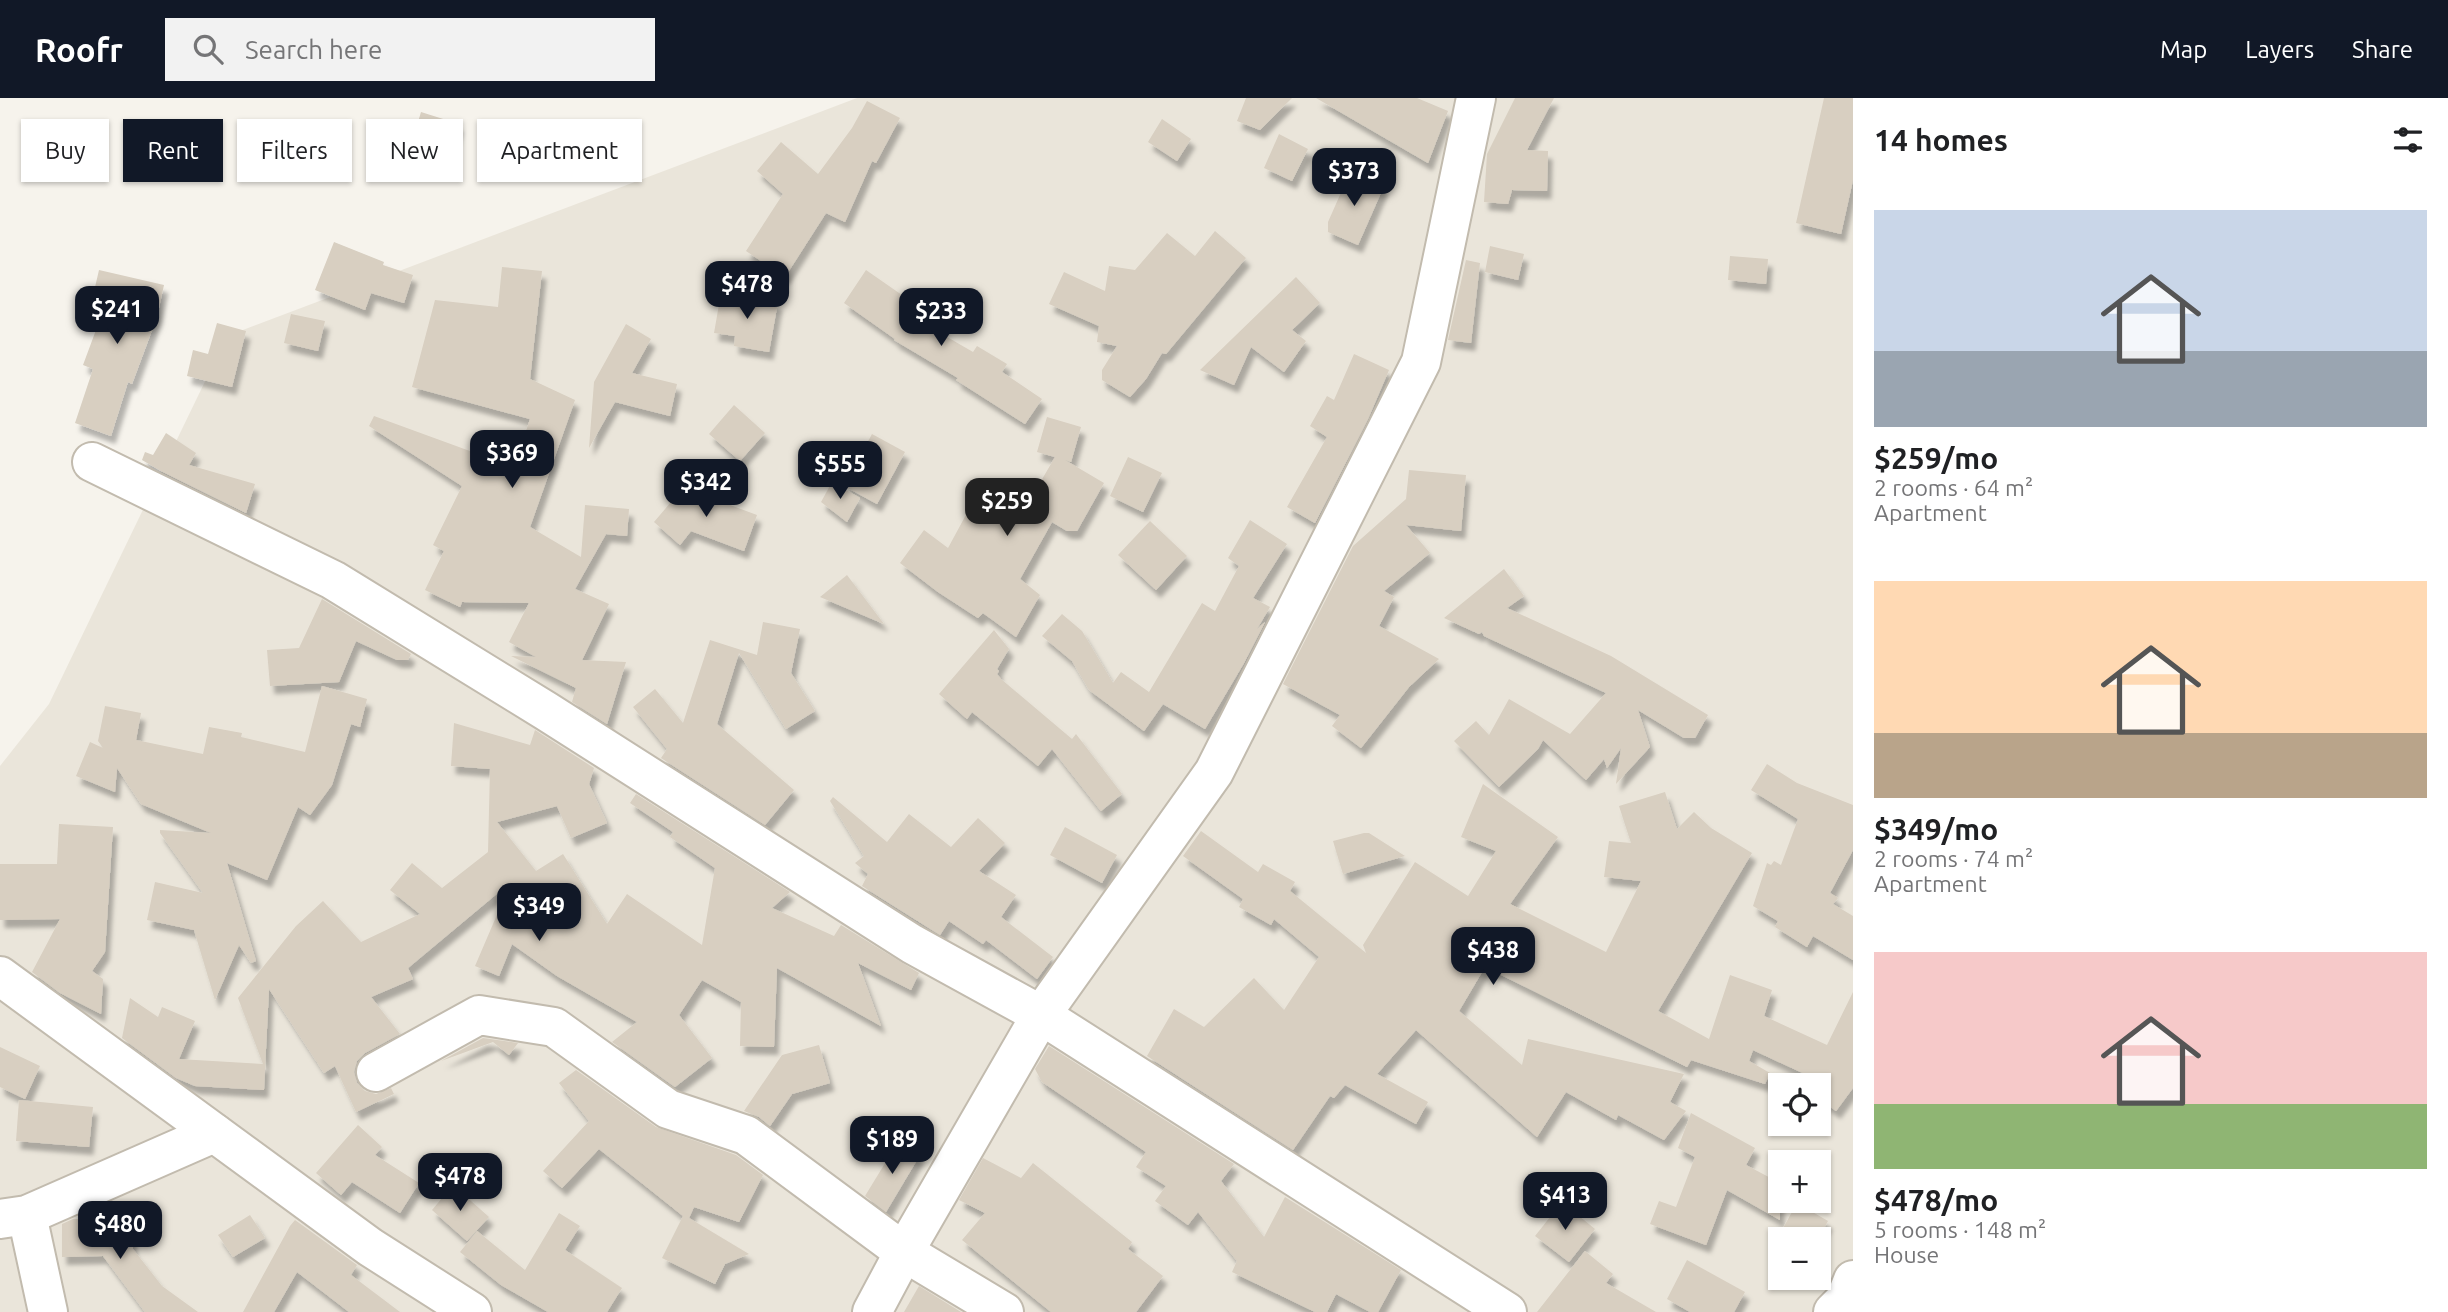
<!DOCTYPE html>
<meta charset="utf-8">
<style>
body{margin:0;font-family:Ubuntu,sans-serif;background:#f2f2f2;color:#202124;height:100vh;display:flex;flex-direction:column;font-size:26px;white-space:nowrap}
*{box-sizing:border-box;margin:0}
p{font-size:23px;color:#757577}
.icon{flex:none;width:38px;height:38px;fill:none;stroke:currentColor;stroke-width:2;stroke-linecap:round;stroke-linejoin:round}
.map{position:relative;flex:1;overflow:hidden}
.side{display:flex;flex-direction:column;background:#fff;width:595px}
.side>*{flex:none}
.top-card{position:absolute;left:21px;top:21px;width:665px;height:63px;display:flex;gap:14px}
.controls{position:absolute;left:1768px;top:975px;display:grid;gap:14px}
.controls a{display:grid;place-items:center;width:63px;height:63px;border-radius:0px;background:#fff;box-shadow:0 2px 5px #0004;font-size:35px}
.price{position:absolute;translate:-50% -60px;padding:0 16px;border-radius:14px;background:#111827;color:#fff;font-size:23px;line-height:46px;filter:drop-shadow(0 2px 4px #0008)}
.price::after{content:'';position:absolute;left:50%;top:42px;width:21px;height:16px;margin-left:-10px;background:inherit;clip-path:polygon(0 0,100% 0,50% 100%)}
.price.active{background:#222;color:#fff}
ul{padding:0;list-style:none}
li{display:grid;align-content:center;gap:14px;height:371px;padding:0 21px}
li span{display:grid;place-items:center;height:217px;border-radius:0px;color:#555}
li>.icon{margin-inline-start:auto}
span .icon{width:126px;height:126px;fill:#fffc;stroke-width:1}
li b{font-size:30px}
h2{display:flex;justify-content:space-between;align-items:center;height:84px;padding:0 21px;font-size:30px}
.chip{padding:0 24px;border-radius:0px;background:#fff;box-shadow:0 2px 5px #0004;font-size:24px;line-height:63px}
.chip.active{background:#111827;color:#fff}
header{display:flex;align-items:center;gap:42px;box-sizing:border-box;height:98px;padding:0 35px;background:#111827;color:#fff}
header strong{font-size:33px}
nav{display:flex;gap:38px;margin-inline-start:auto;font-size:24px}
.search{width:490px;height:63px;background:#f2f2f2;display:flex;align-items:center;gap:18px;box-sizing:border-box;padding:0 24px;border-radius:0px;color:#757577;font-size:26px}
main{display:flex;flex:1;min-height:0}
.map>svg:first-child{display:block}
</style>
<header>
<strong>Roofr</strong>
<div class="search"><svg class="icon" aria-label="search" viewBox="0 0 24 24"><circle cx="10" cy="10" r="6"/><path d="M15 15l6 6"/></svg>Search here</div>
<nav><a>Map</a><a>Layers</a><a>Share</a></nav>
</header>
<main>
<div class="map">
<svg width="1853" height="1214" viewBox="0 0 1853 1214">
<defs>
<filter id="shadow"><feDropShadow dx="4.5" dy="8" stdDeviation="2" flood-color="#0004"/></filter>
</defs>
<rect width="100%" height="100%" fill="#f6f3ec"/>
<!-- residential -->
<path fill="#eae5da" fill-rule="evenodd" d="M 857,0 L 1853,0 L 1853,1214 L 0,1214 L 0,668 L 49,606 L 227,238 ZM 1780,987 L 1818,987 L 1818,1026 L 1780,1026 ZM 1780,1064 L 1818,1064 L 1818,1102 L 1780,1102 ZM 1780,1141 L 1818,1141 L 1818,1180 L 1780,1180 Z"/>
<!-- building -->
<g fill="#d8cfc1" filter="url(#shadow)">
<path d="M 1246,0 L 1292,0 L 1260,32 L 1237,23 Z"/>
<path d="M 1316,0 L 1417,0 L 1448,13 L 1428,65 Z"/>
<path d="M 1515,0 L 1554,0 L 1527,52 L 1548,53 L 1547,93 L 1512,92 L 1508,106 L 1484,104 L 1487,56 Z"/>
<path d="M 1824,0 L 1853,0 L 1853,82 L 1841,136 L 1796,125 Z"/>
<path d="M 867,3 L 900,20 L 876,65 L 872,63 L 845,124 L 826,115 L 785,179 L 746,153 L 783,96 L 757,73 L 781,44 L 818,76 L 852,30 Z"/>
<path d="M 421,14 L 459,26 L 448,63 L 410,51 Z"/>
<path d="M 1162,21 L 1191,41 L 1177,63 L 1148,44 Z"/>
<path d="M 1279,36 L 1308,51 L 1292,83 L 1264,70 Z"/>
<path d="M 1351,72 L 1384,88 L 1358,147 L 1328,134 L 1328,124 Z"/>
<path d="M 1215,133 L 1246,160 L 1166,256 L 1162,255 L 1146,281 L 1130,299 L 1102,282 L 1102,272 L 1117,248 L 1097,244 L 1099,228 L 1049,206 L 1064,174 L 1105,193 L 1109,168 L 1135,172 L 1167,135 L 1195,158 Z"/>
<path d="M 334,144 L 384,164 L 383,167 L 413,177 L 404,205 L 371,195 L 365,212 L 315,192 Z"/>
<path d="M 1490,148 L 1524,156 L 1518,182 L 1485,174 Z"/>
<path d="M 1730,158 L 1768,161 L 1766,186 L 1728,182 Z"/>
<path d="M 1466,162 L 1480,165 L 1471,245 L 1448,242 Z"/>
<path d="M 502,169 L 542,173 L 530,281 L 575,302 L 530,429 L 581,459 L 585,407 L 629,411 L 627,438 L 606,436 L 575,491 L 609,506 L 582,562 L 626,564 L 607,626 L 572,604 L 576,590 L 511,558 L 536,559 L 509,544 L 529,505 L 462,504 L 460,509 L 425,492 L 444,453 L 433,447 L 462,388 L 369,328 L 374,318 L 514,369 L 530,321 L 412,289 L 435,202 L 498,209 Z"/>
<path d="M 99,172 L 164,187 L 157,219 L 132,286 L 128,284 L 111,338 L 75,325 L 93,271 L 83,267 L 106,205 L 92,202 Z"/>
<path d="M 866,172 L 912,204 L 904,214 L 973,254 L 977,248 L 1007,266 L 1002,274 L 1042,301 L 1025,326 L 956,282 L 958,280 L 894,242 L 895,241 L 844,205 Z"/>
<path d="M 1296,179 L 1320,205 L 1292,232 L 1306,243 L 1284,274 L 1251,249 L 1234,287 L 1200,272 Z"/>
<path d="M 721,195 L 778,204 L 769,254 L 734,248 L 735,238 L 714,235 Z"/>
<path d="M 291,216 L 325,223 L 318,253 L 284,245 Z"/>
<path d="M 217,225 L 246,233 L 232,289 L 187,278 L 193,252 L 208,256 Z"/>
<path d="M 626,226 L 651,241 L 632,275 L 677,286 L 670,318 L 615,304 L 589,350 L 594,284 Z"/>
<path d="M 1354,256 L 1389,272 L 1368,321 L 1315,425 L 1287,409 L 1327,339 L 1310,328 L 1327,298 L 1334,302 Z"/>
<path d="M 734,307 L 765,335 L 740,363 L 709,336 Z"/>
<path d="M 1047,319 L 1081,329 L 1071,364 L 1065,362 L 1104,385 L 1077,433 L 1067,433 L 1052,424 L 1020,481 L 1040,497 L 1016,539 L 983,515 L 978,520 L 938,494 L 900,465 L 924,432 L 948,450 L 980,391 L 1023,414 L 1055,359 L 1037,354 Z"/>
<path d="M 166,335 L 196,355 L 189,367 L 255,386 L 246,415 L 161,373 L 142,362 L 145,354 L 153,357 Z"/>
<path d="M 872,336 L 905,354 L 877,406 L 844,388 Z"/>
<path d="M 1128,359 L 1162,375 L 1143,414 L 1110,398 Z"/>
<path d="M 1409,372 L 1466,377 L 1461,433 L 1406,427 L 1430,455 L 1384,493 L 1394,499 L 1379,528 L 1439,561 L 1409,589 L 1361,650 L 1332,628 L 1340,617 L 1283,586 L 1353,448 L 1406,401 Z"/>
<path d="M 688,384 L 703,397 L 757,417 L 744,453 L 691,433 L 680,447 L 654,424 Z"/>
<path d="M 832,384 L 860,400 L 847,424 L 821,404 Z"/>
<path d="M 1250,422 L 1287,446 L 1253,500 L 1270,509 L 1257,531 L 1265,524 L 1244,565 L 1205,631 L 1163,606 L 1144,633 L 1089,592 L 1072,563 L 1042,538 L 1062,516 L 1082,533 L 1113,585 L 1121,574 L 1149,594 L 1202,505 L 1215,513 L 1239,468 L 1228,460 Z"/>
<path d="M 1150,423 L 1187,458 L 1156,492 L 1118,457 Z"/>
<path d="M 1504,471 L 1524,498 L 1507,510 L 1611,558 L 1708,617 L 1695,640 L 1684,640 L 1638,612 L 1650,649 L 1616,686 L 1621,650 L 1607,670 L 1604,661 L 1586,682 L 1543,642 L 1538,651 L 1499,689 L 1454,643 L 1476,623 L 1489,637 L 1509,601 L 1570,636 L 1606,595 L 1484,538 L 1482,534 L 1479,536 L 1444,520 Z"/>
<path d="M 847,477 L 884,526 L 820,499 Z"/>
<path d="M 322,501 L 411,556 L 408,562 L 397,562 L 356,543 L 339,584 L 270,588 L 267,552 L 299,550 Z"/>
<path d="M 763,524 L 800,531 L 791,575 L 815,613 L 786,631 L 739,555 L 717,626 L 794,692 L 765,727 L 661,660 L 667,651 L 633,609 L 655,591 L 683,625 L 710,542 L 757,557 Z"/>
<path d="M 994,532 L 1009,551 L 997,571 L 999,573 L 997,576 L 1001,581 L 1072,641 L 1076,636 L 1122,696 L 1101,713 L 1052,651 L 1038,668 L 972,614 L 967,621 L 939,596 Z"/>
<path d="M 322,588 L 367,601 L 360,629 L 351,626 L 332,687 L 310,717 L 298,709 L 267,782 L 227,765 L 256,863 L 251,865 L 239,847 L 215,902 L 194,832 L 147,822 L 155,784 L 203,795 L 160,735 L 160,732 L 211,735 L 141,706 L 117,670 L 115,694 L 76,678 L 90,644 L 103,650 L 98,643 L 105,608 L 141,615 L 136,642 L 203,656 L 209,629 L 242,635 L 241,639 L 305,654 Z"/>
<path d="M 454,625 L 530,647 L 535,632 L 594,670 L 589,686 L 607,725 L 571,740 L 557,708 L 497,724 L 536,773 L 563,756 L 607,826 L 627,796 L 702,847 L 715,770 L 670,739 L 673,734 L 630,705 L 636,696 L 790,794 L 772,810 L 834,838 L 841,827 L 919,875 L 911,892 L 858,865 L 881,928 L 777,870 L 774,949 L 740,948 L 741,904 L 702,882 L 679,917 L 712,960 L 675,989 L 612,944 L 637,924 L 557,878 L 512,846 L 499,878 L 475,868 L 511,784 L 408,870 L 413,881 L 371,899 L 400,936 L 365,955 L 357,963 L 354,974 L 357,985 L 365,993 L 376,996 L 391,990 L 394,996 L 356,1014 L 335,968 L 324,975 L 269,891 L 264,992 L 195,988 L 176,980 L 122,940 L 130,900 L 158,919 L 162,909 L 195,923 L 179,961 L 263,966 L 238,900 L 296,828 L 323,803 L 361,844 L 420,816 L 390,792 L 412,765 L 442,790 L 488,754 L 490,671 L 451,668 Z"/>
<path d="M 1767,666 L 1797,685 L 1853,707 L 1853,752 L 1830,795 L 1838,800 L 1833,806 L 1853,818 L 1853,862 L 1813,838 L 1807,849 L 1775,829 L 1778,823 L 1753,808 L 1767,765 L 1771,767 L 1774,763 L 1781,767 L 1798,721 L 1751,692 Z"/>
<path d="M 1483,686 L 1558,739 L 1510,806 L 1606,854 L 1641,783 L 1604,779 L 1609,743 L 1631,745 L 1619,708 L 1665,694 L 1677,731 L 1694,714 L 1711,730 L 1752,755 L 1658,913 L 1709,941 L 1730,877 L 1772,892 L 1764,918 L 1827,947 L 1853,894 L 1853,990 L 1836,1013 L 1818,1000 L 1818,987 L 1800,985 L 1807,977 L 1753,952 L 1749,963 L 1770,975 L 1765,986 L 1691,962 L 1687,969 L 1485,869 L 1459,913 L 1522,967 L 1528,941 L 1684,976 L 1670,1004 L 1686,1013 L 1664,1042 L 1618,1017 L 1616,1022 L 1566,994 L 1537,1039 L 1416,932 L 1377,976 L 1428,1004 L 1416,1026 L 1345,987 L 1334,1000 L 1330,998 L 1293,1052 L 1147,958 L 1174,911 L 1204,929 L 1254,880 L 1284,912 L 1319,859 L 1274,821 L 1271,827 L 1239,809 L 1243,801 L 1183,758 L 1201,733 L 1258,774 L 1263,766 L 1295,784 L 1290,793 L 1366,855 L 1363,847 L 1415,764 L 1468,798 L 1496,753 L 1461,739 Z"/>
<path d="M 833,699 L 887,744 L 909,716 L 951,749 L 978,720 L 1005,745 L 979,773 L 1016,797 L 1001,819 L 1053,859 L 1037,881 L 986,842 L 983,846 L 949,823 L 940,837 L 862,788 L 868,776 L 855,765 L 864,758 L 830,703 Z"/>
<path d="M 59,726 L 113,729 L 105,854 L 92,873 L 103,881 L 101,916 L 60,895 L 32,874 L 60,821 L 0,822 L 0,766 L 57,766 Z"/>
<path d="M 1065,729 L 1117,757 L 1102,785 L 1050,757 Z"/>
<path d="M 1364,735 L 1369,735 L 1405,758 L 1343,776 L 1333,743 Z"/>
<path d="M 483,940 L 518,945 L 509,957 L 493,944 L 441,963 Z"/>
<path d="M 819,947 L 830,985 L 792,996 L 770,1028 L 759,1019 L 744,1013 L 782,957 Z"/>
<path d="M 1049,948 L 1234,1066 L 1221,1083 L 1264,1139 L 1285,1099 L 1401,1172 L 1378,1214 L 1370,1214 L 1336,1196 L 1327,1214 L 1315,1214 L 1232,1174 L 1237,1163 L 1198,1114 L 1188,1127 L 1155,1103 L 1166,1088 L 1136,1069 L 1146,1054 L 1042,984 L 1035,971 Z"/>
<path d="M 0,949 L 40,968 L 25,1001 L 0,989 Z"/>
<path d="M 576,972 L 656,1029 L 736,1057 L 763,1077 L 739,1124 L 694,1109 L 689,1120 L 749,1156 L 725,1166 L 715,1186 L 662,1160 L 683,1118 L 599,1051 L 562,1090 L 543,1073 L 589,1023 L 559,985 Z"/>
<path d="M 19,1002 L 93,1009 L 89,1049 L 16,1043 Z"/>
<path d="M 1691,1015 L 1755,1050 L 1746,1067 L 1780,1085 L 1780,1122 L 1727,1092 L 1706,1147 L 1650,1126 L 1659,1103 L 1676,1109 L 1695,1059 L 1678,1050 Z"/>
<path d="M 358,1027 L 382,1049 L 375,1057 L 419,1085 L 400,1115 L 352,1084 L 341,1097 L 316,1075 Z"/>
<path d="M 898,1044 L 920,1057 L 886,1114 L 865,1098 Z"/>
<path d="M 983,1060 L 1021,1080 L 1033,1065 L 1132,1144 L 1128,1151 L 1163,1178 L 1136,1214 L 1051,1214 L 962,1142 L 985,1115 L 959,1102 Z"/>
<path d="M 453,1087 L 489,1119 L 467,1143 L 432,1112 Z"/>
<path d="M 1562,1104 L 1595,1131 L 1569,1164 L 1535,1138 Z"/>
<path d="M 1797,1105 L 1828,1123 L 1818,1141 L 1777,1141 Z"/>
<path d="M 559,1115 L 580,1128 L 565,1152 L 622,1190 L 607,1214 L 548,1214 L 501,1187 L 460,1154 L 477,1133 L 525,1172 Z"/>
<path d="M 250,1117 L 265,1140 L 233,1159 L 218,1137 Z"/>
<path d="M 73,1121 L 101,1121 L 101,1124 L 132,1123 L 133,1151 L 162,1188 L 198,1214 L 145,1214 L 103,1158 L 62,1159 L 62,1126 Z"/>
<path d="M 295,1122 L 357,1167 L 351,1177 L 400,1214 L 349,1214 L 297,1174 L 274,1214 L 243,1214 L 290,1128 Z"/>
<path d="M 1585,1153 L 1613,1176 L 1606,1185 L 1656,1214 L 1537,1214 Z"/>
<path d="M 1687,1162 L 1745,1194 L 1734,1214 L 1690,1214 L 1667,1201 Z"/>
<path d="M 919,1188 L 961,1214 L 904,1214 Z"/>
</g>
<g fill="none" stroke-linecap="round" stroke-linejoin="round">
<!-- minor casing -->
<g stroke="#c2bbae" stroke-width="42">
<g id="minor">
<path d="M 92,364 L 333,482 L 546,613 L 912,846 L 1041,917 L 1507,1214"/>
<path d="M 0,878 L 370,1149 L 472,1214"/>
<path d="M 376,974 L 479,917 L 554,929 L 668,1011 L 746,1037 L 904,1154 L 1004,1214"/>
<path d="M 27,1117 L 48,1214"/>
<path d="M 0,1121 L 27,1117 L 214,1035"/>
<path d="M 872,1214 L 904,1154 L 1041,917 L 1214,674 L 1421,264 L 1476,0"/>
<path d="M 1833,1214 L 1845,1202 L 1853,1182"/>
</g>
</g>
<!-- minor -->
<use href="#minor" stroke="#fff" stroke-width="38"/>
</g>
</svg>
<div class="controls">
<a><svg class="icon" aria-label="locate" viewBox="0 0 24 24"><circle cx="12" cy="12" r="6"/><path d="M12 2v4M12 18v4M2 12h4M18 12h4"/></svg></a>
<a>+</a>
<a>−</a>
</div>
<b class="price" style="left:1354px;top:110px">$373</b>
<b class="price" style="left:747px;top:223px">$478</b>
<b class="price" style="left:117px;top:248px">$241</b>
<b class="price" style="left:941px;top:250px">$233</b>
<b class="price" style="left:512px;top:392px">$369</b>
<b class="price" style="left:840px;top:403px">$555</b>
<b class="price" style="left:706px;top:421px">$342</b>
<b class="price active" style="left:1007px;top:440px">$259</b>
<b class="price" style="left:539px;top:845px">$349</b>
<b class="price" style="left:1493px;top:889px">$438</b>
<b class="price" style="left:892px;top:1078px">$189</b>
<b class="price" style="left:460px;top:1115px">$478</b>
<b class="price" style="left:1565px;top:1134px">$413</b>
<b class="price" style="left:120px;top:1163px">$480</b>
<div class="top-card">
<a class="chip">Buy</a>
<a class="chip active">Rent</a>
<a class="chip">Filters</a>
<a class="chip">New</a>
<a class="chip">Apartment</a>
</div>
</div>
<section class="side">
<h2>14 homes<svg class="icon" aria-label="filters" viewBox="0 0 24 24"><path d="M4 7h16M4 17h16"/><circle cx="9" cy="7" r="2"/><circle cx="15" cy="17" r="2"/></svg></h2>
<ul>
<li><span style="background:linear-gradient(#c9d6e8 65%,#9aa5b1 0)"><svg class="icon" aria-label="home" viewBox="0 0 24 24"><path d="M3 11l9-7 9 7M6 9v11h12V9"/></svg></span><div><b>$259/mo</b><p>2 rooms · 64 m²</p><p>Apartment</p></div></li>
<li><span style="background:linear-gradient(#ffd9b3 70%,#b9a48a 0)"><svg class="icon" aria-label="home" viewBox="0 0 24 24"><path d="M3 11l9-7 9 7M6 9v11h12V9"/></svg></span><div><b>$349/mo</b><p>2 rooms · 74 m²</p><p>Apartment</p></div></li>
<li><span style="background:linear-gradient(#f6c9c9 70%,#8fb573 0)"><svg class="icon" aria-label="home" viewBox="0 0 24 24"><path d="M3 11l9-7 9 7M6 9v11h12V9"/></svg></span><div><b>$478/mo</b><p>5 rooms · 148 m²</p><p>House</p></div></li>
</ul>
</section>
</main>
